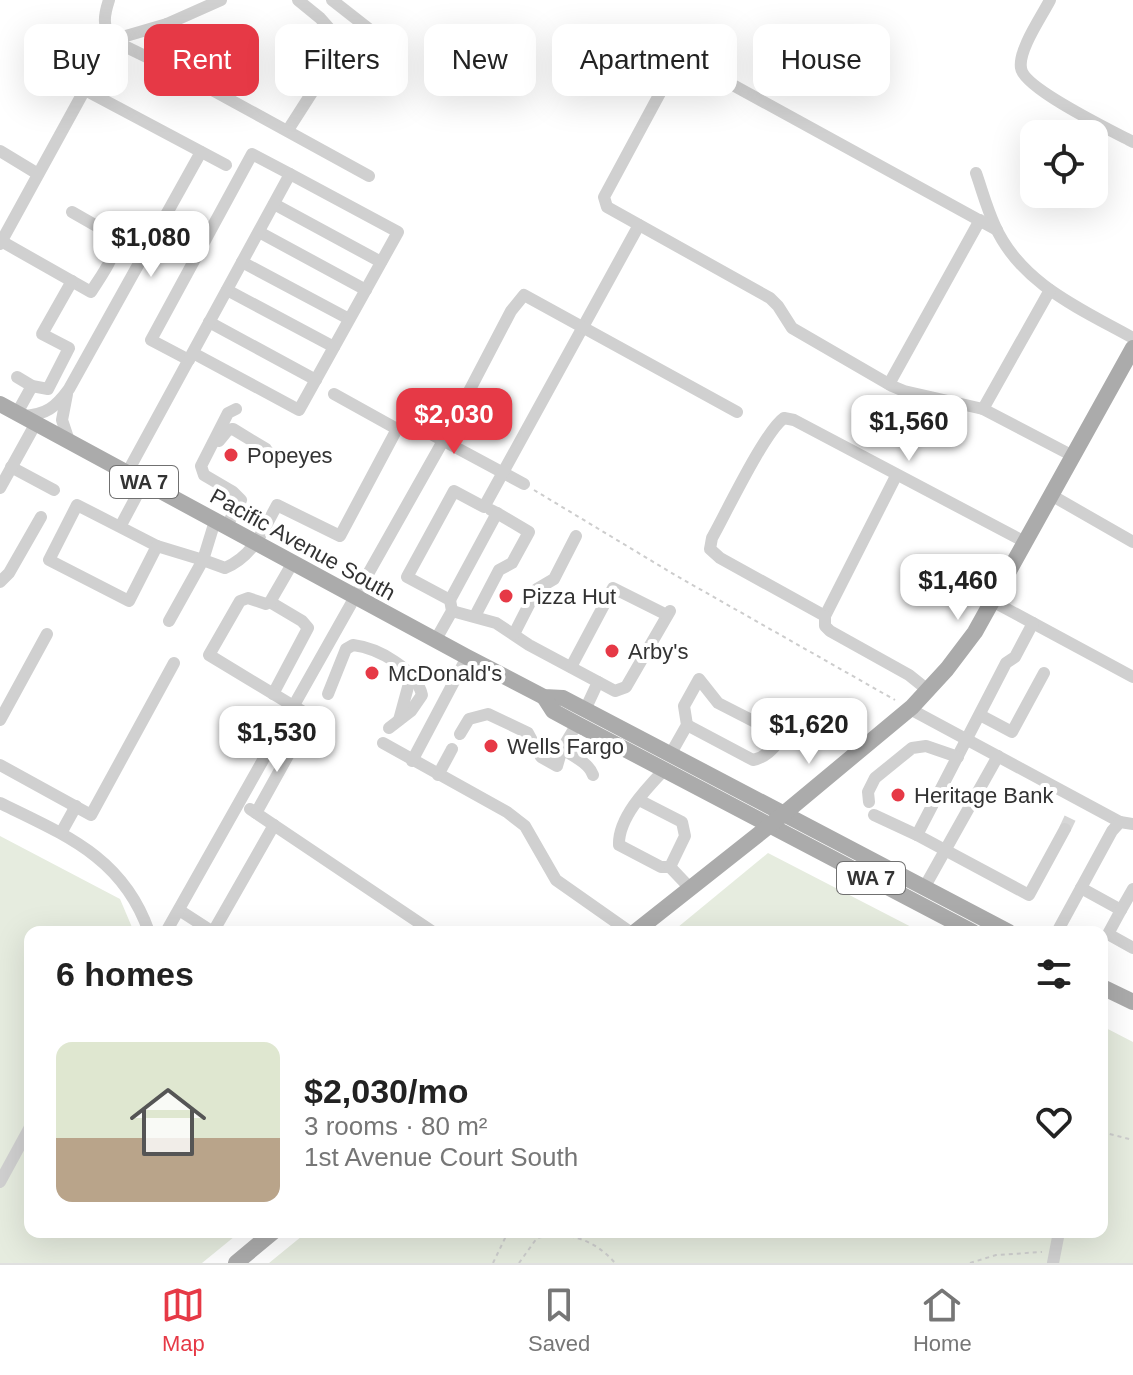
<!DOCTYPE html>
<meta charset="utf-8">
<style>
body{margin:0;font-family:Helvetica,sans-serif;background:#f6f6f6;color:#222;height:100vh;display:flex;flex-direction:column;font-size:30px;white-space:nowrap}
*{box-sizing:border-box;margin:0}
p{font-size:26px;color:#767676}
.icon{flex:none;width:44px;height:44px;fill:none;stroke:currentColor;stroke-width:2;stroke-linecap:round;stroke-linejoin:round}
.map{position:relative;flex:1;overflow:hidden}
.side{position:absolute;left:24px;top:926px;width:1084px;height:312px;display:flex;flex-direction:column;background:#fff;border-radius:16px;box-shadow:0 8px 32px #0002}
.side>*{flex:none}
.hud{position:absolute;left:24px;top:24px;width:1086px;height:72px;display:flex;gap:16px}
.tools{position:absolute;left:1020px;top:120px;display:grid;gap:16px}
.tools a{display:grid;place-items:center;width:88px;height:88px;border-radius:16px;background:#fff;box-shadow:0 8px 32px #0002;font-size:40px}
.price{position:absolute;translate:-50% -68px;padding:0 18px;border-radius:16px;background:#fff;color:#222;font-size:26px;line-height:52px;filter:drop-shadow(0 2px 4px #0008)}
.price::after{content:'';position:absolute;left:50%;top:48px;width:24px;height:18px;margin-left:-12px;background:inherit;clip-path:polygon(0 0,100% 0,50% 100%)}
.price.active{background:#e63946;color:#fff}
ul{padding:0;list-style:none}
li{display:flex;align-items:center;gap:24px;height:200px;padding:0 32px}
li span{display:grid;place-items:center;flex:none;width:224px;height:160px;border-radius:16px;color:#555}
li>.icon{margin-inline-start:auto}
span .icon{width:96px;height:96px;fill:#fffc;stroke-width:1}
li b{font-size:34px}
h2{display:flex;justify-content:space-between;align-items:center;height:96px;padding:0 32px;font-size:34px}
.pill{padding:0 28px;border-radius:16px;background:#fff;box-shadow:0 8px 32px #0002;font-size:28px;line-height:72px}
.pill.active{background:#e63946;color:#fff}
.dock{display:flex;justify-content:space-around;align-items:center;height:112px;border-top:2px solid #e0e0e0;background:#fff;font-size:22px;color:#767676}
.dock a{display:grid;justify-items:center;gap:4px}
.dock .active{color:#e63946}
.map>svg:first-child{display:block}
</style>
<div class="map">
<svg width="1133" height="1263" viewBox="0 0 1133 1263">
<rect width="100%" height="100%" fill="#fff"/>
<!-- green -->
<g fill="#e6ecdf">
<path d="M 0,836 L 120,899 L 134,932 L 30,932 L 30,1232 L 240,1232 L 202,1263 L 0,1263 Z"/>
<path d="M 768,853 L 921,932 L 672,932 Z"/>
<path d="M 1102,1026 L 1133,1042 L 1133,1263 L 269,1263 L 307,1232 L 1102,1232 Z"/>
</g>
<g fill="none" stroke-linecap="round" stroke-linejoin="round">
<!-- minor-tunnel -->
<path stroke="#d6d6d6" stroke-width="12" stroke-dasharray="12 6" stroke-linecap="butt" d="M 1065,829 L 1072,814"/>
<!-- path -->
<g stroke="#cdcdcd" stroke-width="2" stroke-dasharray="4 4" stroke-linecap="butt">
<path d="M 534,490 L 675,575 L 895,700"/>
<path d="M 1102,1132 L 1133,1140"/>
<path d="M 493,1263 L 508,1232"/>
<path d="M 519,1263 L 537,1238 C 568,1231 594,1239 615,1263"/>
<path d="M 970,1263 L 996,1255 L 1042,1252"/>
</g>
<!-- minor -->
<g stroke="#d0d0d0" stroke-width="12">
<path d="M 109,0 C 104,15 102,27 112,40 L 194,80 L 369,176"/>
<path d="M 298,0 L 320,18 L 343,44"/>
<path d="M 1050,0 C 1042,16 1018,50 1021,68 C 1023,88 1112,131 1133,142"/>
<path d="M 167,24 L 189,50 L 194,80"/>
<path d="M 112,40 L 167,24 L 221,0"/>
<path d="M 85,90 L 226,165"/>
<path d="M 288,130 L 343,44 L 373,58 L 383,40 L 332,0"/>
<path d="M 0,151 L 38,174"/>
<path d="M 976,173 C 982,190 987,209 995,226 C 1021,284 1081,309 1133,338"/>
<path d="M 274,204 L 381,262"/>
<path d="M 997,230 L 680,56 L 604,197 L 607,207 L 770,298 L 778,306 L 792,328 L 892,386 L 904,391 L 983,409 L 1073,456"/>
<path d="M 259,232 L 366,290"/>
<path d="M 1,241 L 91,292 C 100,277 119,254 114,236 L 72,212"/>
<path d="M 0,244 L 112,40"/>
<path d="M 242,262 L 349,319"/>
<path d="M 227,290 L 334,347"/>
<path d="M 209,322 L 316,380"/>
<path d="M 189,360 L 151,340 L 252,154 L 290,174"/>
<path d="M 17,377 L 32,386 L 48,389 L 69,348 L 42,334 L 72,281"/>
<path d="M 889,384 L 980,220"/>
<path d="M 67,394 L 62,420 L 69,441"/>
<path d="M 983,409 L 1050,290"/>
<path d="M 17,413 L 32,386"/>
<path d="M 23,416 C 46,415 56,407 69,389 L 201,152"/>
<path d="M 397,429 L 416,426 L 524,484"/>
<path d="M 219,441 L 228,430 L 233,429 L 266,449 L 270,455"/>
<path d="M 11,467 L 54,490"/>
<path d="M 127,473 C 182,374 236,274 290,174 L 398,232 L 299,410 L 193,353"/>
<path d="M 0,488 L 36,423"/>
<path d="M 1051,495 L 1133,542"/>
<path d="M 120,527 L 157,546 L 129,601 L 49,560 L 77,505 L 120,527 L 144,482"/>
<path d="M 226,527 L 241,500 L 233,492 L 204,475 L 201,466 L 228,413 L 236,409"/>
<path d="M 157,546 L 203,560 L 215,521"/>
<path d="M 0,582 L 9,573 L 41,517"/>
<path d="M 450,600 L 497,513 L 491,510"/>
<path d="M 992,601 L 1133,677"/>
<path d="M 270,602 L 302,621 L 308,628 L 273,694"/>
<path d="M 452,611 L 496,623 L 529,645 L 615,691 L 626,687 L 670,611"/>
<path d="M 475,616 L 499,570 L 512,563 L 529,532 L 497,513"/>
<path d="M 825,616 L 720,558 L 710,549 L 712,538 C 726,513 765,431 784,418 L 794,420 L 1025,542"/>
<path d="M 825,616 L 896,476"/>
<path d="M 825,616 L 825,626 L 830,631 L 909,675 L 929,691"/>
<path d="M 169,621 L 203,560 L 225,568 C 253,556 263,531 277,505 L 340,536 L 397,429 L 334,394"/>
<path d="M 1033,623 L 1015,657 L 1006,663 L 917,835 L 1029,895 L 1065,829"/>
<path d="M 514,634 L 537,589 L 554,579 L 576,536"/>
<path d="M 435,641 L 452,611 L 450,600 L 407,577 L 454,491 L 484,507 L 639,225"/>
<path d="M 571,667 L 613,588 L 667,615"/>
<path d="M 328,694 L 346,649 L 353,645 C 378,648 416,669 422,695 L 411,711 L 389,728"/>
<path d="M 910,709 L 1120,822"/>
<path d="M 585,710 L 598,682"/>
<path d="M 980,715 L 1012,732 L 1044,673"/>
<path d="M 0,720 L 47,634"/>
<path d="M 399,720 L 411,676"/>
<path d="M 687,725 L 753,760 C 776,756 784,726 806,720 L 861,747"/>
<path d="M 460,734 L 469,719 L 488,714 L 528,733 L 541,757 L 557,766 L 562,749 L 577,724"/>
<path d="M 383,743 L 507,812 L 525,826 L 556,880 L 630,932"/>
<path d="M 562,749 C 573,756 589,763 593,775"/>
<path d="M 670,755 L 687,725 L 684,706 L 699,679 L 718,703 L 769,729 L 795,719 L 806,720"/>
<path d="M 412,761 L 467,657"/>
<path d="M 0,765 L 91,815 L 174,663"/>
<path d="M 664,770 C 646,789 618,818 619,845 L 661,867 L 670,867 L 689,887"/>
<path d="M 438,775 L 452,749"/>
<path d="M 639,800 L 682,822 L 685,836 L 670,867"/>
<path d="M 869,802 L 868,792 L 875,778 L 912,748 L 926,746 L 958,757"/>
<path d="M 0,803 C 65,835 123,857 149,932"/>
<path d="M 250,809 L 433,932"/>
<path d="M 256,813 L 310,716 L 209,655 L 240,601 L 248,598 L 266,604 L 270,602 L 292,564"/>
<path d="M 874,815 L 917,835"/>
<path d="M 61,833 L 76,806"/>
<path d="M 924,888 L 998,756"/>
<path d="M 1081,888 L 1121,910 L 1108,934 L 1133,948"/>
<path d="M 179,910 L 213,932 L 274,825"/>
<path d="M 1121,910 L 1133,889"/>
<path d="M 166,932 L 443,441 L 511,311 L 524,295 L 737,412"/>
<path d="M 1057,932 L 1112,831 L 1120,822 L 1133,824"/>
<path d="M 0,1182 L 30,1127"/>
<path d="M 1053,1263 L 1059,1232"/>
</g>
<!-- major -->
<g stroke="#ababab" stroke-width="16">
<path d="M 0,404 L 467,657 L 544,697 L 563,698 L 1009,932"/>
<path d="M 544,697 L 553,711 L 577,724 L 973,932"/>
<path d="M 635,932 L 769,826 L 912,707 L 947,669 L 975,632 L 1133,348"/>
<path d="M 1102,987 L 1133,1002"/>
<path d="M 236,1263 L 273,1232"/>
</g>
</g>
<!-- markers -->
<g fill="#e63946" stroke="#fff" stroke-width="3">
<circle cx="231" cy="455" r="8"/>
<circle cx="506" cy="596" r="8"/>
<circle cx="612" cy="651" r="8"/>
<circle cx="372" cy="673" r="8"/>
<circle cx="491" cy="746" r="8"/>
<circle cx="898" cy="795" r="8"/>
</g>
<g text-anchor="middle" stroke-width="8" stroke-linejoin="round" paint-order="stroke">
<!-- shield labels -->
<g fill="#fff" stroke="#707070" stroke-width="2">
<rect x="110" y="466" width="68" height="32" rx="6"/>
<rect x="837" y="862" width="68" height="32" rx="6"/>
</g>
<g font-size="20" font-weight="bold" fill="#333">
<text x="144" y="489">WA 7</text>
<text x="871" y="885">WA 7</text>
</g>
<!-- poi labels -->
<g font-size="22" fill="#333" stroke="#fff" text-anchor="start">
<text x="247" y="463">Popeyes</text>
<text x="522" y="604">Pizza Hut</text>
<text x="628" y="659">Arby's</text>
<text x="388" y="681">McDonald's</text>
<text x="507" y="754">Wells Fargo</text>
<text x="914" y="803">Heritage Bank</text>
</g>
<!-- street labels -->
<g font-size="22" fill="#333" stroke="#fff">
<text transform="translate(303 544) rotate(29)" y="8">Pacific Avenue South</text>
</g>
</g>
</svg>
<div class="tools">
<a><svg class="icon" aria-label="locate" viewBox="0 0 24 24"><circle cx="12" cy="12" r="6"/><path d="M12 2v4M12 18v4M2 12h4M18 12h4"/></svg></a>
</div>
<b class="price" style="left:151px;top:279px">$1,080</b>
<b class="price active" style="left:454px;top:456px">$2,030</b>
<b class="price" style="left:909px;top:463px">$1,560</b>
<b class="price" style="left:958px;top:622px">$1,460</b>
<b class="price" style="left:809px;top:766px">$1,620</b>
<b class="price" style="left:277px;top:774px">$1,530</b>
<div class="hud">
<a class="pill">Buy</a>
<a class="pill active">Rent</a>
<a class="pill">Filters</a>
<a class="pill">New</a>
<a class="pill">Apartment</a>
<a class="pill">House</a>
</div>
<section class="side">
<h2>6 homes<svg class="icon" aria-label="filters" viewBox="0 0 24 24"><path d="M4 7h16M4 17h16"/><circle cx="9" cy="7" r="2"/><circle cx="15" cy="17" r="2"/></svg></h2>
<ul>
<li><span style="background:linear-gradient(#dfe7d0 60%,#b9a48a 0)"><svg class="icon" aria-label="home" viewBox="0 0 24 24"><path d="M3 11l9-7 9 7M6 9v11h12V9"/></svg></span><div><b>$2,030/mo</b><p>3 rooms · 80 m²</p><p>1st Avenue Court South</p></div><svg class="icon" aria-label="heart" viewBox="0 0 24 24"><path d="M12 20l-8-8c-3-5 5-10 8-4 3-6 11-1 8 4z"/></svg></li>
</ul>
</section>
</div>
<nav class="dock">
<a class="active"><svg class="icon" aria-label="map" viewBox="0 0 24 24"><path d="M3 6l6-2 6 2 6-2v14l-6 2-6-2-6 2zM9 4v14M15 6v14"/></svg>Map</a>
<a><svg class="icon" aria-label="saved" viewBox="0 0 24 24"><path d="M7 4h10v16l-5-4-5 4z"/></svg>Saved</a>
<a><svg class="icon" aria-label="home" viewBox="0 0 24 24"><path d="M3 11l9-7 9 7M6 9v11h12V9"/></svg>Home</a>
</nav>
